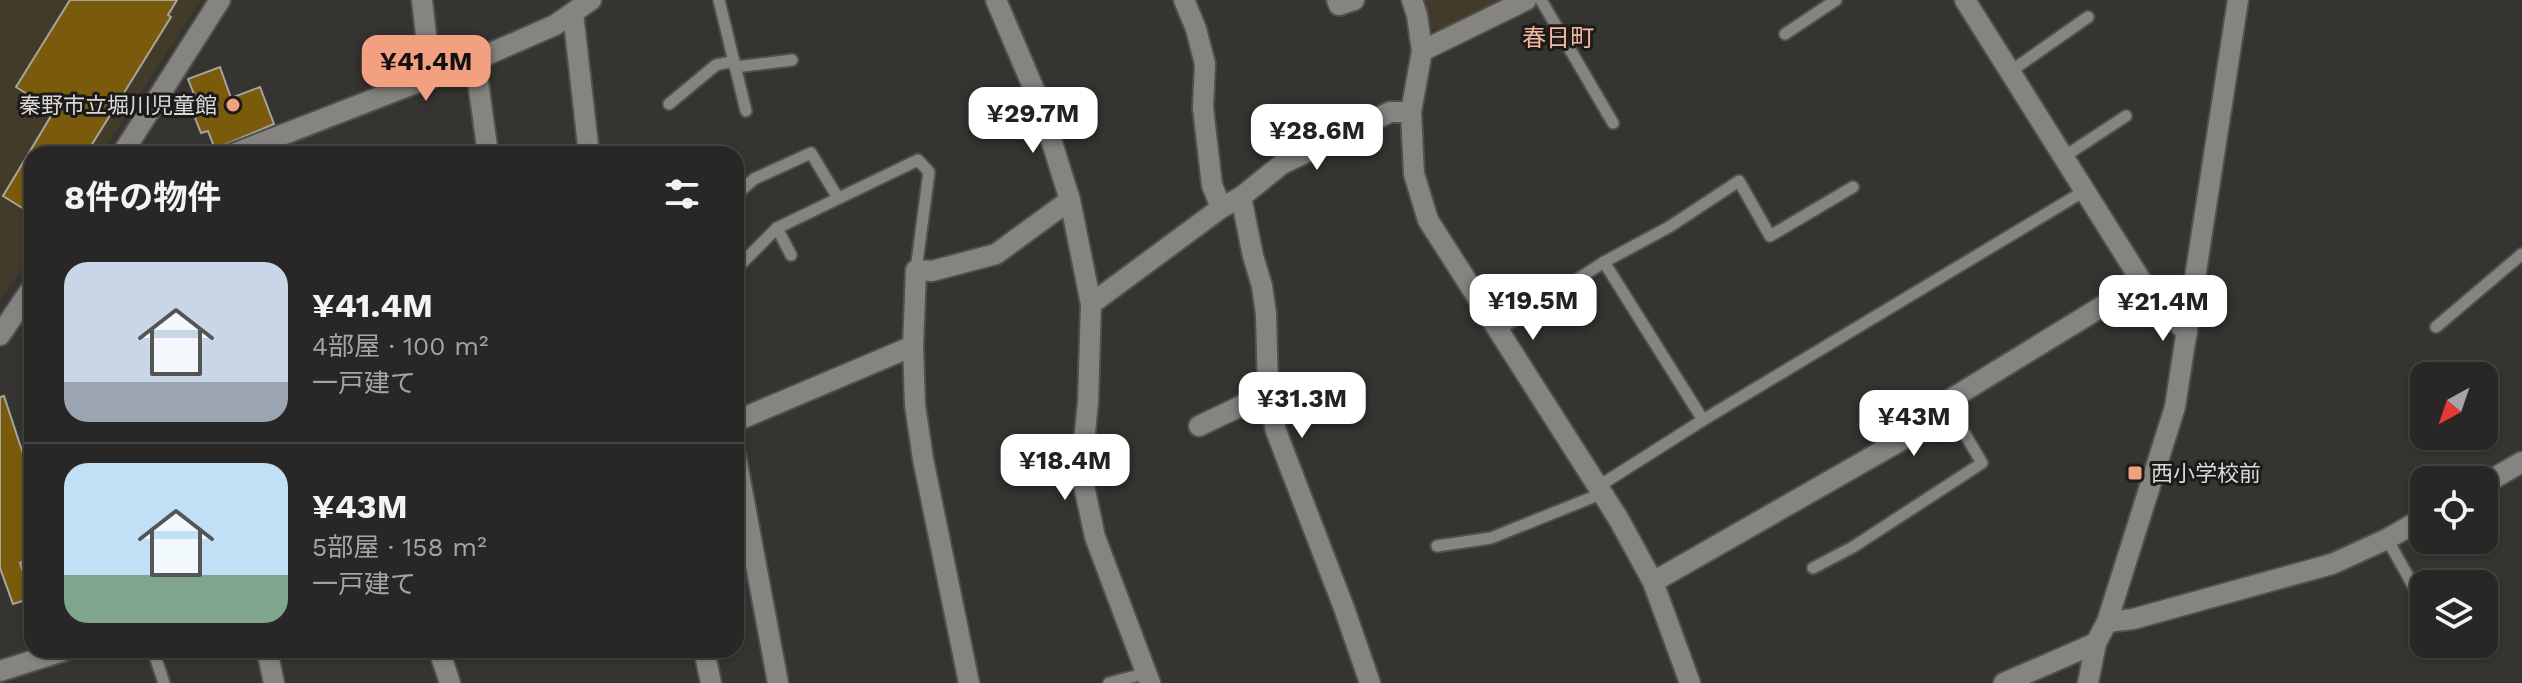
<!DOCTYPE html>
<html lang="ja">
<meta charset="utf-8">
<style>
body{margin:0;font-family:"Work Sans","Noto Sans JP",sans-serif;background:#343332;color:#f1f3f6;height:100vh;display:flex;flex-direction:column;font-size:30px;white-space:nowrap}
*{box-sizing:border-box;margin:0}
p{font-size:26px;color:#a5a5a7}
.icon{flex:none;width:44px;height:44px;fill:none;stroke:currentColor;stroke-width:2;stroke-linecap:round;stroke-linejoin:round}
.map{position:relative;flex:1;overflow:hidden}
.panel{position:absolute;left:24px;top:146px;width:720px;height:512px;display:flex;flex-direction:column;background:#282725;border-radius:24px;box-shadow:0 2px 6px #0004,0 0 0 2px #444442}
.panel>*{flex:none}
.needle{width:52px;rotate:220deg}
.controls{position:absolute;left:2410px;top:362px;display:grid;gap:16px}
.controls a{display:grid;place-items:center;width:88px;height:88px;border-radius:16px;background:#282725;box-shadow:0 2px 6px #0004,0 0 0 2px #444442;font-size:40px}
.price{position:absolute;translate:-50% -68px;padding:0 18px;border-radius:16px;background:#fff;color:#222;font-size:26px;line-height:52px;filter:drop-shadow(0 2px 4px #0008)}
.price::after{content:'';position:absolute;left:50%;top:48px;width:24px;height:18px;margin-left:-12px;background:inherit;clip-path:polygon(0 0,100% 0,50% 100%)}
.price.on{background:#f3a081;color:#111}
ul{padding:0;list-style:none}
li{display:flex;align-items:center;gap:24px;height:200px;padding:0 40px}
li+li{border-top:2px solid #444442}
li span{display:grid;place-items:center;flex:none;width:224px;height:160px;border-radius:24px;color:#555}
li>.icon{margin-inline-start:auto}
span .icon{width:96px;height:96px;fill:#fffc;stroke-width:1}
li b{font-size:34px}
h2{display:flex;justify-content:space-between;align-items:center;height:96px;padding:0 40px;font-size:34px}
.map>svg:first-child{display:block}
</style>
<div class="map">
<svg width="2522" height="683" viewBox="0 0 2522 683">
<rect width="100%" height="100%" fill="#353431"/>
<!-- education -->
<g fill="#433b29">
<path d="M 0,0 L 201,0 L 101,154 L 32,154 L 32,254 L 0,300 Z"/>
<path d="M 1425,0 L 1508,0 L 1446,33 L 1432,29 Z"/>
</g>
<!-- building -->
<g fill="#7a5b0b" stroke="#a5a4a1" stroke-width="2">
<path d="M 70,0 L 177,0 L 168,15 L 171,17 L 86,154 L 32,154 L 32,214 L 3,196 L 54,111 L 16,87 Z"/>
<path d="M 220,67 L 231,98 L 260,87 L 274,124 L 215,149 L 208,131 L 201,133 L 194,115 L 201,112 L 188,79 Z"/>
<path d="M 4,396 L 32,481 L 32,559 L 20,563 L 32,598 L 13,604 L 0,568 L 0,397 Z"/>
</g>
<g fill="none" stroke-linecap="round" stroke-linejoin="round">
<!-- lane casing -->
<g stroke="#51504e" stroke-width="15">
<g id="lane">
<path d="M 719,0 L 746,111"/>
<path d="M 1541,0 L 1613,123"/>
<path d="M 1785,34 L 1836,0"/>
<path d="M 735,67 L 792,60"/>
<path d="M 2011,71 L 2088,17"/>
<path d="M 669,104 L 716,65 L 734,61"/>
<path d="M 2065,156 L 2126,116"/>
<path d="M 736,195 L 754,179 L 811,153 L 838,198"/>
<path d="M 777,228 L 791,255"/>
<path d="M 1604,262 L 1703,420"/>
<path d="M 736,269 L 777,228 L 918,160 L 929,172 L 916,270"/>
<path d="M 2436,327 L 2522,254"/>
<path d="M 1499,330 L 1604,262 L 1669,227 L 1739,181 L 1770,236 L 1853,187"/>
<path d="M 1599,486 L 1703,420 L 2086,190"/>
<path d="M 2387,539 L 2414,587"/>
<path d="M 1437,546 L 1491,538 L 1603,493"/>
<path d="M 1813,568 L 1853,547 L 1982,463 L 1946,402"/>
<path d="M 153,650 L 164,683"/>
<path d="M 1109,683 L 1147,673"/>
</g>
</g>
<!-- street casing -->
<g stroke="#51504e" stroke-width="24">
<g id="street">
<path d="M 422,0 L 431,78"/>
<path d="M 996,0 L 1039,101 L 1070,200 L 1091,304 L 1088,402 L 1081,472 L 1095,537 L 1150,683"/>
<path d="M 1184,0 L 1196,29 L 1205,64 L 1203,108 L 1212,185 L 1221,208"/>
<path d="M 1337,0 L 1339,5 L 1354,0"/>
<path d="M 1412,0 L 1417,15 L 1422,51 L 1411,112 L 1414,174 L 1428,220 L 1618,518 L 1653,582 L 1690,683"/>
<path d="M 1965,0 L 2142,282 L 2187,333"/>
<path d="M 573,13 L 589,154"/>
<path d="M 1422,51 L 1526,0"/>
<path d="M 475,60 L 488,154"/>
<path d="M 122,154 L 220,0"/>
<path d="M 233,154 L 475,60 L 555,25 L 591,0"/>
<path d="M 1241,197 L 1253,256 L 1262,286 L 1266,314 L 1268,393 L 1276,431 L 1344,608 L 1370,683"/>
<path d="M 1091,304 L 1221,208 L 1241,197 L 1282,164 L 1390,112 L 1411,112"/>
<path d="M 0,335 L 32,288"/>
<path d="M 736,421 L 913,346"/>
<path d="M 1199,426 L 1268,393"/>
<path d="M 736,458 L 778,683"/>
<path d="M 2484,484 L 2522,462"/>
<path d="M 1653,582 L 1933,422 L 1946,402 L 2142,282"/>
<path d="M 2107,622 L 2133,619 L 2332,564 L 2387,539 L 2424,518"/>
<path d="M 267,650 L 274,683"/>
<path d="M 439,650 L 450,683"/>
<path d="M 704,650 L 711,683"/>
<path d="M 0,671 L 66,650"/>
<path d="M 969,683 L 923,459 L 915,405 L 913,346 L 916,270 L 932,271 L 996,254 L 1070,200"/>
<path d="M 2004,683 L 2096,643"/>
</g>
</g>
<!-- secondary casing -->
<g stroke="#51504e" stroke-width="24">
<path id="secondary" d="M 2088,683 L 2096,643 L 2107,622 L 2175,407 L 2238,0"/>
</g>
<!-- lane -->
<use href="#lane" stroke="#858481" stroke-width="11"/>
<!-- street -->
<use href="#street" stroke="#858481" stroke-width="20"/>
<!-- secondary -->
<use href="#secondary" stroke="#858481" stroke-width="20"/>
</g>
<!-- markers -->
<g fill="#f3a081" stroke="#1c1b1a" stroke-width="3">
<circle cx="233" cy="105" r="8"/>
<rect x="2127" y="465" width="16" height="16" rx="4"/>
</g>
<g text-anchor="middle" stroke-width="6" stroke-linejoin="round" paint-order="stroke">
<!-- poi labels -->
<g font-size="22" fill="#dad9d7" stroke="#1c1b1a" text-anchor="end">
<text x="217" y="113">秦野市立堀川児童館</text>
<text x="2151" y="481" text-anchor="start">西小学校前</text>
</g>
<!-- neighbourhood labels -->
<g font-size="24" fill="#f6b7a0" stroke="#1c1b1a">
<text x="1558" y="46">春日町</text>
</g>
</g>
</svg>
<div class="controls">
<a><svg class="needle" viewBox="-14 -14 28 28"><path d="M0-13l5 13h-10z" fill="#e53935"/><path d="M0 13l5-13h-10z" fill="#a5a5a7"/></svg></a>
<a><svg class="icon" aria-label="locate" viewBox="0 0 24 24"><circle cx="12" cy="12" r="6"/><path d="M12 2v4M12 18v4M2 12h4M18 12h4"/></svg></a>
<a><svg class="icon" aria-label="layers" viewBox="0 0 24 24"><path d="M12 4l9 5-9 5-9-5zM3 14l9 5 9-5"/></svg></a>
</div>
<b class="price on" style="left:426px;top:103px">¥41.4M</b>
<b class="price" style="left:1033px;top:155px">¥29.7M</b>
<b class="price" style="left:1317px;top:172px">¥28.6M</b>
<b class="price" style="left:1533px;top:342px">¥19.5M</b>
<b class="price" style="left:2163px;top:343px">¥21.4M</b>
<b class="price" style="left:1302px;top:440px">¥31.3M</b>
<b class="price" style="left:1914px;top:458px">¥43M</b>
<b class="price" style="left:1065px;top:502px">¥18.4M</b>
<section class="panel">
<h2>8件の物件<svg class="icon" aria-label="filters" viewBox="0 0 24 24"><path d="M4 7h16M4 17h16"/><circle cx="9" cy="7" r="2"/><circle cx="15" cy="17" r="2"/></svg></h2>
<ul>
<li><span style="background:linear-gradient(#c9d6e8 75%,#9aa5b1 0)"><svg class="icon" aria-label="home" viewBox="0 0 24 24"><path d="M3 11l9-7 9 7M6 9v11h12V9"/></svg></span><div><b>¥41.4M</b><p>4部屋 · 100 m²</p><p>一戸建て</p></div></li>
<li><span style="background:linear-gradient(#bfe0f5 70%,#7fa58c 0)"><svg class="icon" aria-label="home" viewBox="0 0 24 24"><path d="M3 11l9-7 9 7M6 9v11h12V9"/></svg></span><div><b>¥43M</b><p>5部屋 · 158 m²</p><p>一戸建て</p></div></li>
</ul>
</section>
</div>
